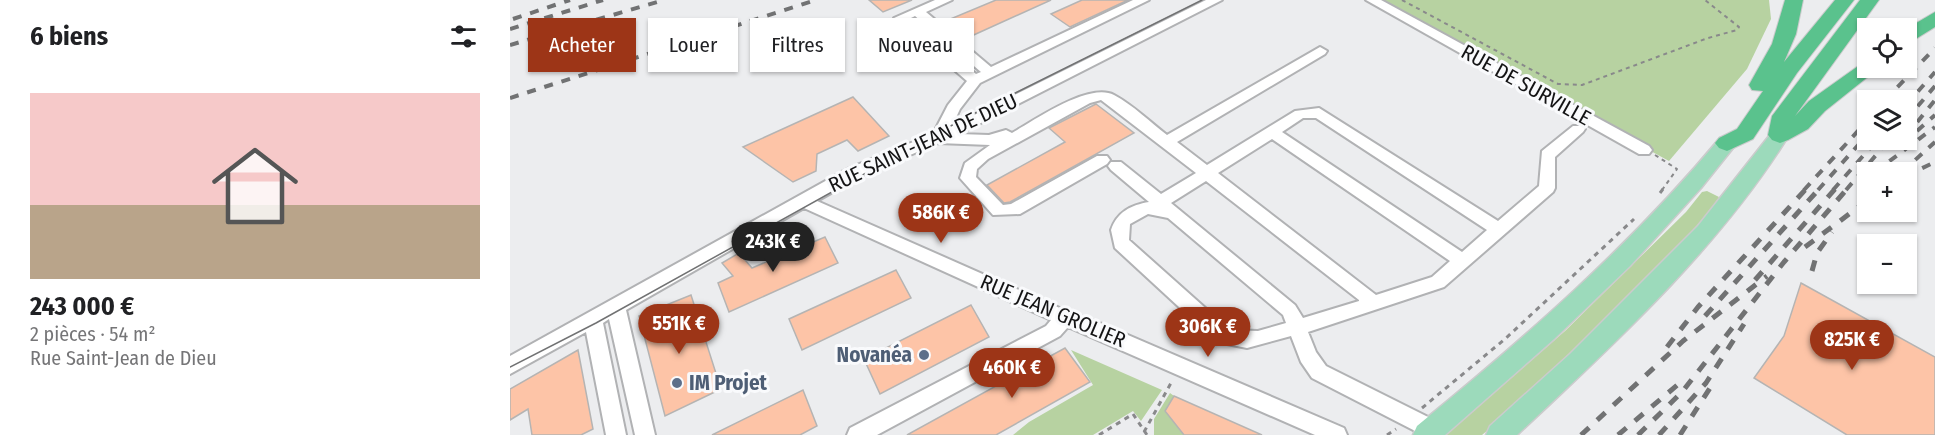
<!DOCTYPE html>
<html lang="fr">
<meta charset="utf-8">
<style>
body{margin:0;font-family:"Fira Sans Condensed",sans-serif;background:#f6f6f6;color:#202124;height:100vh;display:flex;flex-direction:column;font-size:22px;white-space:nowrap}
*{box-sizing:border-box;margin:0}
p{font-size:20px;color:#757577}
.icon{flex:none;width:33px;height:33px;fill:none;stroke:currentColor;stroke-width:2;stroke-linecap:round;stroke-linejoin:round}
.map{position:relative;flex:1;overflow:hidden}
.panel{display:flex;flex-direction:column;background:#fff;width:510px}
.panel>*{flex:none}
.banner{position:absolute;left:18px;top:18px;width:570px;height:54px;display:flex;gap:12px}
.controls{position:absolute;left:1347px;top:18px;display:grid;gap:12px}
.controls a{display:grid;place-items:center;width:60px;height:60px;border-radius:0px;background:#fff;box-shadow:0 2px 4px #0004;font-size:30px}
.price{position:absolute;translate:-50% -51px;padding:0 14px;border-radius:21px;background:#9d3517;color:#fff;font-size:20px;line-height:39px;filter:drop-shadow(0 2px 3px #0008)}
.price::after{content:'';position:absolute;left:50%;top:36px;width:18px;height:14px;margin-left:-9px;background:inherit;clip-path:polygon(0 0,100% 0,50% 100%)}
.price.current{background:#222;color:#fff}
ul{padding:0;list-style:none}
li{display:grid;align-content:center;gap:12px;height:318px;padding:0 30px}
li+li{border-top:2px solid #e0e0e0}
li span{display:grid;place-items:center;height:186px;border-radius:0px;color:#555}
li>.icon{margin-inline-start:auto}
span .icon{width:108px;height:108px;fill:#fffc;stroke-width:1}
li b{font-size:26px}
h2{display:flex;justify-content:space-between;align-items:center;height:72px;padding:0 30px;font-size:26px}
.pill{padding:0 21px;border-radius:0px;background:#fff;box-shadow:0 2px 4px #0004;font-size:21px;line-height:54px}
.pill.current{background:#9d3517;color:#fff}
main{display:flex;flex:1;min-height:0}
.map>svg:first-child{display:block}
</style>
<main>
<section class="panel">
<h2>6 biens<svg class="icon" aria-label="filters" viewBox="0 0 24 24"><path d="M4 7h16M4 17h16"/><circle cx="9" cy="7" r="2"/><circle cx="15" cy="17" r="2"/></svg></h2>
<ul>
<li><span style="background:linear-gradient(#f6c9c9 60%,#b9a48a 0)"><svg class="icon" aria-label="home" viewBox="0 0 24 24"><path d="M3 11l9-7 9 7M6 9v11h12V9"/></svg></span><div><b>243 000 €</b><p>2 pièces · 54 m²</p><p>Rue Saint-Jean de Dieu</p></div></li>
</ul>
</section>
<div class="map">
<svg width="1425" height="435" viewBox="0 0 1425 435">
<rect width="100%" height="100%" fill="#ecedef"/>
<!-- green -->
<g fill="#b7d2a1">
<path d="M 864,0 L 1259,0 L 1261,19 L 1237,69 L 1159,161 Z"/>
<path d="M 1197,191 L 1209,197 L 1200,211 L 1162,253 L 997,414 L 972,435 L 936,435 L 1055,331 L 1176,212 L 1192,192 Z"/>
<path d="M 561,350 L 652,390 L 631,421 L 623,411 L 583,435 L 503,435 L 519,422 L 583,385 Z"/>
<path d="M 660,393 L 664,396 L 656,411 L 674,435 L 644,435 L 644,419 Z"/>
</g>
<!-- building -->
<g fill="#fdc4a7" stroke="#b5b4b3" stroke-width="1.5">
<path d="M 359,0 L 402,0 L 373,12 Z"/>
<path d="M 486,0 L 541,0 L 457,38 L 438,20 Z"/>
<path d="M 572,0 L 618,0 L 560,27 L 541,14 Z"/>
<path d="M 343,97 L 379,136 L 348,151 L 337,140 L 307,154 L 306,171 L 283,182 L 233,147 Z"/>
<path d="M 586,104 L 624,133 L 500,202 L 494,203 L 477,185 L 555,142 L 539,128 Z"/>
<path d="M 315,237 L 328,263 L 219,312 L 208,283 L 223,276 L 212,263 L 229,253 L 242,268 Z"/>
<path d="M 386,270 L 401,298 L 292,350 L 279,319 Z"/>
<path d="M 1291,283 L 1425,357 L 1425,435 L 1337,435 L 1244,378 L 1274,336 Z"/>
<path d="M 181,295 L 211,389 L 155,416 L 129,316 Z"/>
<path d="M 461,305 L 479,337 L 370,394 L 354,359 Z"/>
<path d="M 555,348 L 580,382 L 486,435 L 397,435 Z"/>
<path d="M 68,350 L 83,429 L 71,435 L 22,435 L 18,409 L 0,420 L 0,389 Z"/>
<path d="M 293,390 L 307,426 L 290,435 L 202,435 Z"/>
<path d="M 664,396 L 752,435 L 674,435 L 655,411 Z"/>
</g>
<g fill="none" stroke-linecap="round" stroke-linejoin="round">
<!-- minor casing -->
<g stroke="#b1b2b4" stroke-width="4">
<g id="minor">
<path d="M 425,0 L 442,0 L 416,12 L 481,67 L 623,0 L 639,0 L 470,83 L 450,109 L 442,126 L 696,0 L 712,0 L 449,134 L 479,135 L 496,130 L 502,133 C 525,120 579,82 604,95 C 623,105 640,122 657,135 L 810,47 L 817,51 L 815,54 L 667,142 L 697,165 L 785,111 L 809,108 L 988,221 L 1029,186 L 1032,151 L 1063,126 L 1073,126 L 1075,129 L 1073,132 L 1045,157 L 1045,188 L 1043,192 L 934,287 L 798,332 L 806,352 L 816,366 L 930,423 L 933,430 L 931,435 L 913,435 L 802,378 L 791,362 L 781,336 L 737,348 L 707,342 L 605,248 L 601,230 C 607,212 621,205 639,202 L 601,170 L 598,166 L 601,162 L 611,162 L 651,194 L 686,173 L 591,100 L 580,103 L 478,159 L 467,169 L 466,177 L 493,205 L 501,204 L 587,156 L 597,156 L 600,160 L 597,164 L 510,214 L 483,215 L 450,178 L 455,163 L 480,145 L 428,143 L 349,177 L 307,201 L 561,313 L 590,323 L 834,428 L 837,435 L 805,435 L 558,327 L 550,336 L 367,435 L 337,435 L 340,428 L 536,326 L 541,320 L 294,208 L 116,310 L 145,435 L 125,435 L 99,319 L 93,323 L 116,435 L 96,435 L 76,332 L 0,374 L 0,356 L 337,169 L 423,134 L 438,105 L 457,81 L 384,18 ZM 405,16 L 471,72 L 466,74 L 399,19 ZM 793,118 L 806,118 L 977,230 L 952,252 L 772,132 ZM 762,139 L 940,261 L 922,277 L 866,295 L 708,173 ZM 696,181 L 849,300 L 849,301 L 793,318 L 785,305 L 661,203 ZM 638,214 L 658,218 L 773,315 L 776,323 L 748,331 L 720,330 L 619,240 L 620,224 Z"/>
<path d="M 856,0 L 871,0 L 1139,146 L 1142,150 L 1139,154 L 1129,154 Z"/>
</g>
</g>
<!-- major casing -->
<g stroke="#cbcbcc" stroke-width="3">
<g id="major">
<path d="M 1270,129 L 1277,131 L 1279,135 C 1209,248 1104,344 1007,435 L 976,435 L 980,426 L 1060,354 L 1188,226 L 1263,131 Z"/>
<path d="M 1217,137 L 1224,138 L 1227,143 L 1191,188 L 1120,266 L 1044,339 L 935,435 L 903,435 L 907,426 C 1015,338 1120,246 1210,138 Z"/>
</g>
</g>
<!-- highway casing -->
<g stroke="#cbcbcc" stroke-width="2">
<g id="highway">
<path d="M 1275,0 L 1293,0 L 1286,34 L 1274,62 L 1325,0 L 1344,0 L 1287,73 L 1243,139 L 1217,151 L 1209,148 L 1205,143 L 1209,138 L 1227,129 L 1253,91 L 1242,90 L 1239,85 L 1262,44 Z"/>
<path d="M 1350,0 L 1369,0 L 1285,116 L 1299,101 L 1351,64 L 1358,62 L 1358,68 L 1369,68 L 1315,111 L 1298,129 L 1278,140 L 1270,143 L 1262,140 L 1258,135 L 1262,116 Z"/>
<path d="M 1425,12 L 1425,27 L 1396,45 L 1396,29 Z"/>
</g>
</g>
<!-- path-far1 -->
<g stroke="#89898b" stroke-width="2" stroke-dasharray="4 4" stroke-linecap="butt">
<path d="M 892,0 L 1048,84 L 1072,85 L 1198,38 L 1227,30 L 1229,27 L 1195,0"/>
<path d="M 1145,155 L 1167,169 L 1152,190"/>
</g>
<!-- path -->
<g stroke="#89898b" stroke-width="3" stroke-dasharray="5 5" stroke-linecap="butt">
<path d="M 1150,193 L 1153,189"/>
<path d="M 912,408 L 995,339 L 1124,219"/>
<path d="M 634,432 L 661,383"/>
<path d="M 589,435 L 623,414 L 637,435"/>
<path d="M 877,435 L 886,429"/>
</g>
<!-- minor -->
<use href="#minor" fill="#fff" fill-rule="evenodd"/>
<!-- major -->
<use href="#major" fill="#9cdabb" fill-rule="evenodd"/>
<!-- highway -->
<use href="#highway" fill="#5ac28d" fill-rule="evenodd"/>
<!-- tram -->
<path stroke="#717273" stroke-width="1.5" d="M 0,367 L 86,323 L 455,118 L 692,0"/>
<!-- rail-far1 -->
<g stroke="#717273" stroke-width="4" stroke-dasharray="9 9" stroke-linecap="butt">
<path d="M 3,19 L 60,0"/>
<path d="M 0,29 L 93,0"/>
<path d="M 0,45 L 154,0"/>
<path d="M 0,98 L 306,0"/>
<path d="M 1375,100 L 1425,48"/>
<path d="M 1396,105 L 1425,72"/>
<path d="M 1396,120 L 1425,86"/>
<path d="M 1407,131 L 1425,115"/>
<path d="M 1396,136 L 1425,100"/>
<path d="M 1365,172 L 1425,127"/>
<path d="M 1392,172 L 1425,142"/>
<path d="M 1396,176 L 1425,162"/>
<path d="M 1294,190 L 1358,120"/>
<path d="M 1308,190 L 1358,134"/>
<path d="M 1323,190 L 1367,140"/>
<path d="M 1336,190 L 1379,140"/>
</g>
<!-- rail -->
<g stroke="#717273" stroke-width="5" stroke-dasharray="11 11" stroke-linecap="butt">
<path d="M 1295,247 L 1358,200"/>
<path d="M 1302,271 L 1307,253 L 1322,232"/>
<path d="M 1245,280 L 1325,189"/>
<path d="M 1195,316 L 1309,189"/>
<path d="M 1157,347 L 1188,307 L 1296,189"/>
<path d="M 1071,435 L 1173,341 L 1257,276"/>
<path d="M 1108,435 L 1171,382"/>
<path d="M 1128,435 L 1172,392 L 1274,262 L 1337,189"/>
<path d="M 1149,435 L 1196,383 L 1234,324"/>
<path d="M 1170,435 L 1200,388"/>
</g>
</g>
<!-- markers -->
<g fill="#5c6f8a" stroke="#f9fafc" stroke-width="2">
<circle cx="414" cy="355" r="6"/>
<circle cx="167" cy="383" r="6"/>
</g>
<g text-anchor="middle" stroke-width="6" stroke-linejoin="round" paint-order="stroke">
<!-- street labels -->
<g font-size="21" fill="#141415" stroke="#f9fafc">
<text transform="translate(1016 85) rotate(29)" y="7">RUE DE SURVILLE</text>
<text transform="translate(413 143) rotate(-25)" y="7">RUE SAINT-JEAN DE DIEU</text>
<text transform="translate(543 311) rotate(23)" y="7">RUE JEAN GROLIER</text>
</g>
<!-- service labels -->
<g font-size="21" font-weight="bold" fill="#4e5e75" stroke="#f9fafc" text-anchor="end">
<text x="402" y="362">Novanéa</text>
<text x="179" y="390" text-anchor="start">IM Projet</text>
</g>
</g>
</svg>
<div class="controls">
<a><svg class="icon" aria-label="locate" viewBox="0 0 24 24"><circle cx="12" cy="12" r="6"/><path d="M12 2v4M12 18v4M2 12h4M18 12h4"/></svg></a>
<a><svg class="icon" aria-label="layers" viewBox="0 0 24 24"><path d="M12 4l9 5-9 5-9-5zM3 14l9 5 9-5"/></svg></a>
<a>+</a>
<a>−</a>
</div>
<b class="price" style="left:431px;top:244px">586K €</b>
<b class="price current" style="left:263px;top:273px">243K €</b>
<b class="price" style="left:169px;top:355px">551K €</b>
<b class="price" style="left:698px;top:358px">306K €</b>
<b class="price" style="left:1342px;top:371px">825K €</b>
<b class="price" style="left:502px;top:399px">460K €</b>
<div class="banner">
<a class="pill current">Acheter</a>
<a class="pill">Louer</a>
<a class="pill">Filtres</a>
<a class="pill">Nouveau</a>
</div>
</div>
</main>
